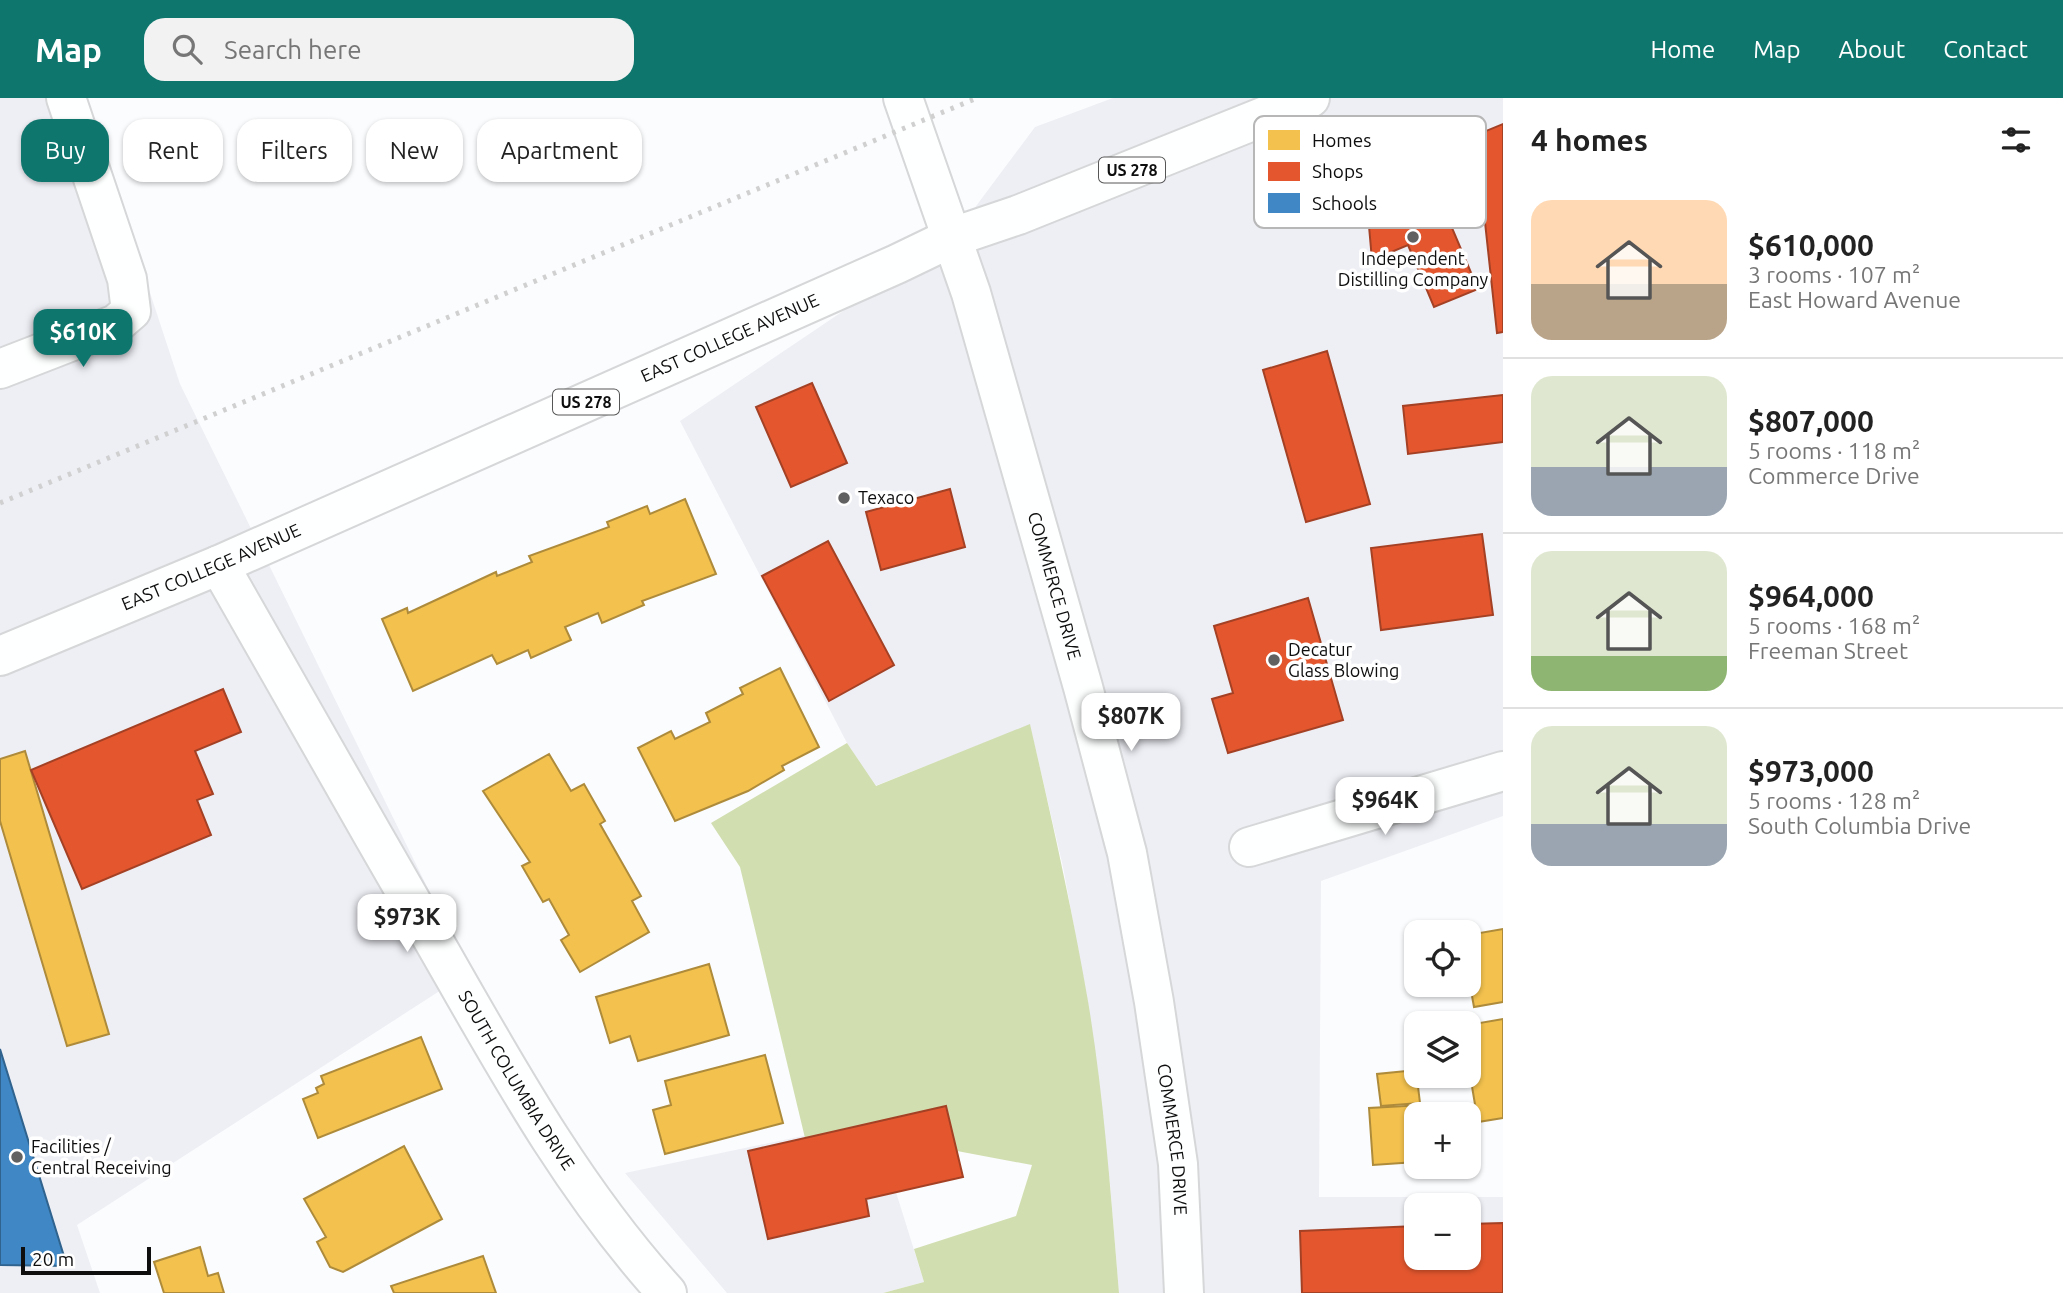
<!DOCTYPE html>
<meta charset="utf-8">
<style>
body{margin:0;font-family:Ubuntu,sans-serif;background:#f2f2f2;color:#222;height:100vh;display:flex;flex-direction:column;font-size:26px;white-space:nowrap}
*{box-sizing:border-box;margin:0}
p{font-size:23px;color:#767676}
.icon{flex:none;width:38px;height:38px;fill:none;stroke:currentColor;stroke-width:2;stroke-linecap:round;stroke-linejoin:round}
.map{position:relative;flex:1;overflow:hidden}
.side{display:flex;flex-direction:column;background:#fff;width:560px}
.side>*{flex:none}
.top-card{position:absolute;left:21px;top:21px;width:665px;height:63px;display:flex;gap:14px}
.fabs{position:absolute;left:1404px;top:822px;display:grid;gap:14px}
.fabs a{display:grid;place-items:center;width:77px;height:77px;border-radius:14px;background:#fff;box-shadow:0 2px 5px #0004;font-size:35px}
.scale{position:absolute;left:21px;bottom:18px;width:130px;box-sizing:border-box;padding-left:7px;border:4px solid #0e0e0f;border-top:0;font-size:19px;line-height:24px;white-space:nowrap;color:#0e0e0f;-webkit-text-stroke:5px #fff;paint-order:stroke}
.price{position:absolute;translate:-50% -60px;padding:0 16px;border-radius:14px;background:#fff;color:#222;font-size:23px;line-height:46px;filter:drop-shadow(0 2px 4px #0008)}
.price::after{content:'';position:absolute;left:50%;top:42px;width:21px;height:16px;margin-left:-10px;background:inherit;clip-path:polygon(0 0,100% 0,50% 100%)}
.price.active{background:#0f766e;color:#fff}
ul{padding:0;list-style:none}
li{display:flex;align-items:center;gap:21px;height:175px;padding:0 28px}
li+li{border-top:2px solid #e0e0e0}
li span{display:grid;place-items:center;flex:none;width:196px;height:140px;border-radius:21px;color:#555}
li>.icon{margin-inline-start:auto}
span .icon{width:84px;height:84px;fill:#fffc;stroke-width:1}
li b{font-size:30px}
h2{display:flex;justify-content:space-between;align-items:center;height:84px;padding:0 28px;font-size:30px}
.chip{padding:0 24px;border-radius:21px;background:#fff;box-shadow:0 2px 5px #0004;font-size:24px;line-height:63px}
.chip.active{background:#0f766e;color:#fff}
header{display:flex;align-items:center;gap:42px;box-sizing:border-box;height:98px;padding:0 35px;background:#0f766e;color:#fff}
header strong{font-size:33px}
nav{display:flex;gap:38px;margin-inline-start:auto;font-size:24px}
.search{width:490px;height:63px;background:#f2f2f2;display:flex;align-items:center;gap:18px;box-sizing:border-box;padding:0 24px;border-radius:21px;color:#767676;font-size:26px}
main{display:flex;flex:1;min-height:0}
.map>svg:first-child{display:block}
</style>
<header>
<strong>Map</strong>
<div class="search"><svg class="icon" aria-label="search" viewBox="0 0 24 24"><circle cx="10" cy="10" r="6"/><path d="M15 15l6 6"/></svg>Search here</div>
<nav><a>Home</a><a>Map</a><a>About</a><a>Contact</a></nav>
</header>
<main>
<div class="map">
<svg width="1503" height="1195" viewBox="0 0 1503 1195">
<rect width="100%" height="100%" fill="#fbfcfd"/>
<!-- built -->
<g fill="#eeeff5" fill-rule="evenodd">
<path d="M 0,0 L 86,0 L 180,286 L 469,874 L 77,1127 L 100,1195 L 0,1195 Z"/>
<path d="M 1113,0 L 1503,0 L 1503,718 L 1321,783 L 1319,1099 L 1503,1099 L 1503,1195 L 1119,1195 L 1110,1086 L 1088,905 L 1063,769 L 1030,627 L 875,688 L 847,645 L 680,323 L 953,139 L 1035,29 ZM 1416,1108 L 1468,1108 L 1468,1160 L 1416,1160 Z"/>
<path d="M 946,1008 L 963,1079 L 896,1094 L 924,1184 L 883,1195 L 727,1195 L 625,1075 Z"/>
</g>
<!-- forest -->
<path fill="#d1deb0" d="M 1030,626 C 1051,718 1072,810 1088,903 C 1104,999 1111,1098 1119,1195 L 883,1195 L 924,1184 L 914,1151 L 1016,1118 L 1032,1067 L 957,1053 L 946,1008 L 805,1040 L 740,769 L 711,725 L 847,645 L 876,688 Z"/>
<!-- homes -->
<g fill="#f2c14e" stroke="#ae8b3b" stroke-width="2">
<path d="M 685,401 L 716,476 L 642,503 L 644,507 L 602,525 L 598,515 L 565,529 L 571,542 L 531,560 L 528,552 L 497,566 L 492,557 L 413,593 L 382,521 L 407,510 L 408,515 L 496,474 L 497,478 L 532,464 L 529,458 L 609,429 L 607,424 L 647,408 L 650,416 Z"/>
<path d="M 780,570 L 819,649 L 782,668 L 784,672 L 748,693 L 675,723 L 638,650 L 671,633 L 675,641 L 710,624 L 706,615 L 743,596 L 740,590 Z"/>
<path d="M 25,653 L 109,936 L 67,948 L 0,723 L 0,661 Z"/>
<path d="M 549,656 L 571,693 L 584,686 L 605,723 L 600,726 L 641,798 L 632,803 L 649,834 L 580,874 L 561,842 L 569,837 L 549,801 L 543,804 L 522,768 L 530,764 L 483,693 Z"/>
<path d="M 1503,831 L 1503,904 L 1474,909 L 1468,876 L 1468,837 Z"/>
<path d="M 709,866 L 729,937 L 638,963 L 630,938 L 610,945 L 596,899 Z"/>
<path d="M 1503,921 L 1503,1020 L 1478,1024 L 1468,965 L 1468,927 Z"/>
<path d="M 421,939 L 442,991 L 318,1040 L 303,1001 L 318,995 L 316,990 L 324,986 L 321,978 Z"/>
<path d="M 765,957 L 783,1025 L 665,1056 L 653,1012 L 671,1007 L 665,983 Z"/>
<path d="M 1416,972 L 1420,1005 L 1381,1008 L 1377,976 Z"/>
<path d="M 1424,1007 L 1425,1017 L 1416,1017 L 1416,1064 L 1373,1067 L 1369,1010 Z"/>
<path d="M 404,1048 L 442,1121 L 343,1174 L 330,1169 L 317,1144 L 326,1139 L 304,1101 Z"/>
<path d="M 200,1149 L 208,1178 L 218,1175 L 224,1195 L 164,1195 L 154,1164 Z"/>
<path d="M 483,1158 L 496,1195 L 394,1195 L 391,1188 Z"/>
</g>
<!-- shops -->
<g fill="#e4572e" stroke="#a44125" stroke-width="2">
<path d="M 1503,26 L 1503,234 L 1497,235 L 1484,115 L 1452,130 L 1478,191 L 1434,209 L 1408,147 L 1372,162 L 1365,83 Z"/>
<path d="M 1327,253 L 1370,406 L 1306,424 L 1263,272 Z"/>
<path d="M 812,285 L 847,365 L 791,389 L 756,309 Z"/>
<path d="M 1503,297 L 1503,344 L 1408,356 L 1403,308 Z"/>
<path d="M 950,391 L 965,449 L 881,472 L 866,414 Z"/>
<path d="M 1482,436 L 1493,517 L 1381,532 L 1371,450 Z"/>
<path d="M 828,443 L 894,567 L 829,603 L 762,478 Z"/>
<path d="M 1308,500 L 1343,622 L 1228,655 L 1212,601 L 1233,595 L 1214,528 Z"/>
<path d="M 223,591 L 241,634 L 195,653 L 213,696 L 197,702 L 211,737 L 82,791 L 31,672 Z"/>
<path d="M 946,1008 L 963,1079 L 866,1101 L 869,1118 L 768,1141 L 748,1053 Z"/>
<path d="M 1503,1125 L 1503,1195 L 1302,1195 L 1300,1133 L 1416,1128 L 1416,1160 L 1468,1160 L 1468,1126 Z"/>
</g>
<!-- schools -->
<path fill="#3f88c5" stroke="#30638e" stroke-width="2" d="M 0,951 L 67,1168 L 0,1167 Z"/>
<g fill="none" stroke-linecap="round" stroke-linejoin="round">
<!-- minor casing -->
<g stroke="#d6d7d8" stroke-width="42">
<g id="minor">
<path d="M 0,271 L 116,226 L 131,213 L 127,181 L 66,0"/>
<path id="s1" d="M 219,467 C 292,595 365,724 439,852 C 507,971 574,1093 667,1195"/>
<path d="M 1249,749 L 1503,673"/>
</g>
</g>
<!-- major casing -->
<g stroke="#d6d7d8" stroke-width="42">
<g id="major">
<path id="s2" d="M 903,0 L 971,195 L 1083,589 L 1127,755 L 1154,904 L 1178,1066 L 1184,1195"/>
<path id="s3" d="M 0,558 L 219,467 L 897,166 L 953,139 L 1018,117 L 1310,0"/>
</g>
</g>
<!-- minor -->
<use href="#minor" stroke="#feffff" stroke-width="38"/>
<!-- major -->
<use href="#major" stroke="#feffff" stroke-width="38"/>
<!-- rail -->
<path stroke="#d0d0d1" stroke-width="5" stroke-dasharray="3.5 7" stroke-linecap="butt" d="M 0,405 L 977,0"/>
</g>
<!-- markers -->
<g fill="#616162" stroke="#fff" stroke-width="2.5">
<circle cx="1413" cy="139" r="7"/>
<circle cx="844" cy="400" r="7"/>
<circle cx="1274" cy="562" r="7"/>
<circle cx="17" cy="1059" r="7"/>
</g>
<g text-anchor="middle" stroke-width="7" stroke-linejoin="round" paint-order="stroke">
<!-- shield labels -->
<g fill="#fff" stroke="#565657" stroke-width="2">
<rect x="1099" y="59.5" width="66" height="25" rx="5"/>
<rect x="553" y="291.5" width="66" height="25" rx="5"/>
</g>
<g font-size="16" font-weight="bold" fill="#0e0e0f">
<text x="1132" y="78">US 278</text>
<text x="586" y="310">US 278</text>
</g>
<!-- poi labels -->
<g font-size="18" fill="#0e0e0f" stroke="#fff" text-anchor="start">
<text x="1413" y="167" text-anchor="middle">Independent<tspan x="1413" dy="21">Distilling Company</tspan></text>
<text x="858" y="406">Texaco</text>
<text x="1288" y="558">Decatur<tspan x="1288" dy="21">Glass Blowing</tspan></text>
<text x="31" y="1055">Facilities /<tspan x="31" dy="21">Central Receiving</tspan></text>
</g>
<!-- street labels -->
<g font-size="18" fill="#0e0e0f" stroke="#fff">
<text dy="6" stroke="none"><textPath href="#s3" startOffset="796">EAST COLLEGE AVENUE</textPath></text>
<text dy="6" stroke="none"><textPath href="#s3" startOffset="229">EAST COLLEGE AVENUE</textPath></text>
<text dy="6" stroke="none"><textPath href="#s2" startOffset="511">COMMERCE DRIVE</textPath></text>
<text dy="6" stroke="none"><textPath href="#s1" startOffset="595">SOUTH COLUMBIA DRIVE</textPath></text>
<text dy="6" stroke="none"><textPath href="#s2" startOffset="1078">COMMERCE DRIVE</textPath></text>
</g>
</g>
<!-- legend -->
<rect x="1254" y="18" width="232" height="112" rx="10" fill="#fff" stroke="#b7b7b7" stroke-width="2"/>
<rect x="1268" y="32" width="32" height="20" fill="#f2c14e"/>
<rect x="1268" y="64" width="32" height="19" fill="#e4572e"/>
<rect x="1268" y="95" width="32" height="20" fill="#3f88c5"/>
<g font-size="19" fill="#0e0e0f">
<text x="1312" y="49">Homes</text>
<text x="1312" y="80">Shops</text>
<text x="1312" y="112">Schools</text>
</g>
</svg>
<div class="fabs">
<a><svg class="icon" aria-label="locate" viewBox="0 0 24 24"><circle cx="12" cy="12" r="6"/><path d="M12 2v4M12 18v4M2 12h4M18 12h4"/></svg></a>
<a><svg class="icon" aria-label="layers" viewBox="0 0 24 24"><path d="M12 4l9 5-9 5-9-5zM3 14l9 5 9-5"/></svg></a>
<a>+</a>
<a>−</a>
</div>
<div class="scale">20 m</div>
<b class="price active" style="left:83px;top:271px">$610K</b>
<b class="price" style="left:1131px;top:655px">$807K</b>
<b class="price" style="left:1385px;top:739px">$964K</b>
<b class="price" style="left:407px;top:856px">$973K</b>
<div class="top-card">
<a class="chip active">Buy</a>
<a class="chip">Rent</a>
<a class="chip">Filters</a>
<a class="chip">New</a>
<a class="chip">Apartment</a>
</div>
</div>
<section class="side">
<h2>4 homes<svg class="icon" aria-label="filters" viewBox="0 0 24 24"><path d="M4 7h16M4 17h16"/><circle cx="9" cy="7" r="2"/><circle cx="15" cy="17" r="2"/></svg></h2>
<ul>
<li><span style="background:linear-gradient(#ffd9b3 60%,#b9a48a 0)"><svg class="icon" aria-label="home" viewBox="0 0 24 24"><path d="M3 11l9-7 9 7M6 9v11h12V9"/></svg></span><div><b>$610,000</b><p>3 rooms · 107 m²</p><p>East Howard Avenue</p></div></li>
<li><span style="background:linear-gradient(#dfe7d0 65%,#9aa5b1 0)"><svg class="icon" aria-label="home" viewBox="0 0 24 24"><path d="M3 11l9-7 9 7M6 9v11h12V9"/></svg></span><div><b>$807,000</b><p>5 rooms · 118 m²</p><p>Commerce Drive</p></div></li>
<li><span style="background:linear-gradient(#dfe7d0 75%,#8fb573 0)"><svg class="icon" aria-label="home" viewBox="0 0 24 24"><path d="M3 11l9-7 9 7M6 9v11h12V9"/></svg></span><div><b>$964,000</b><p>5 rooms · 168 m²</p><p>Freeman Street</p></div></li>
<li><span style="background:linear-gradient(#dfe7d0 70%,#9aa5b1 0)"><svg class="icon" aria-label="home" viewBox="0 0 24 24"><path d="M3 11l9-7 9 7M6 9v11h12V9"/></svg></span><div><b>$973,000</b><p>5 rooms · 128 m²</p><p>South Columbia Drive</p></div></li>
</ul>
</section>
</main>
